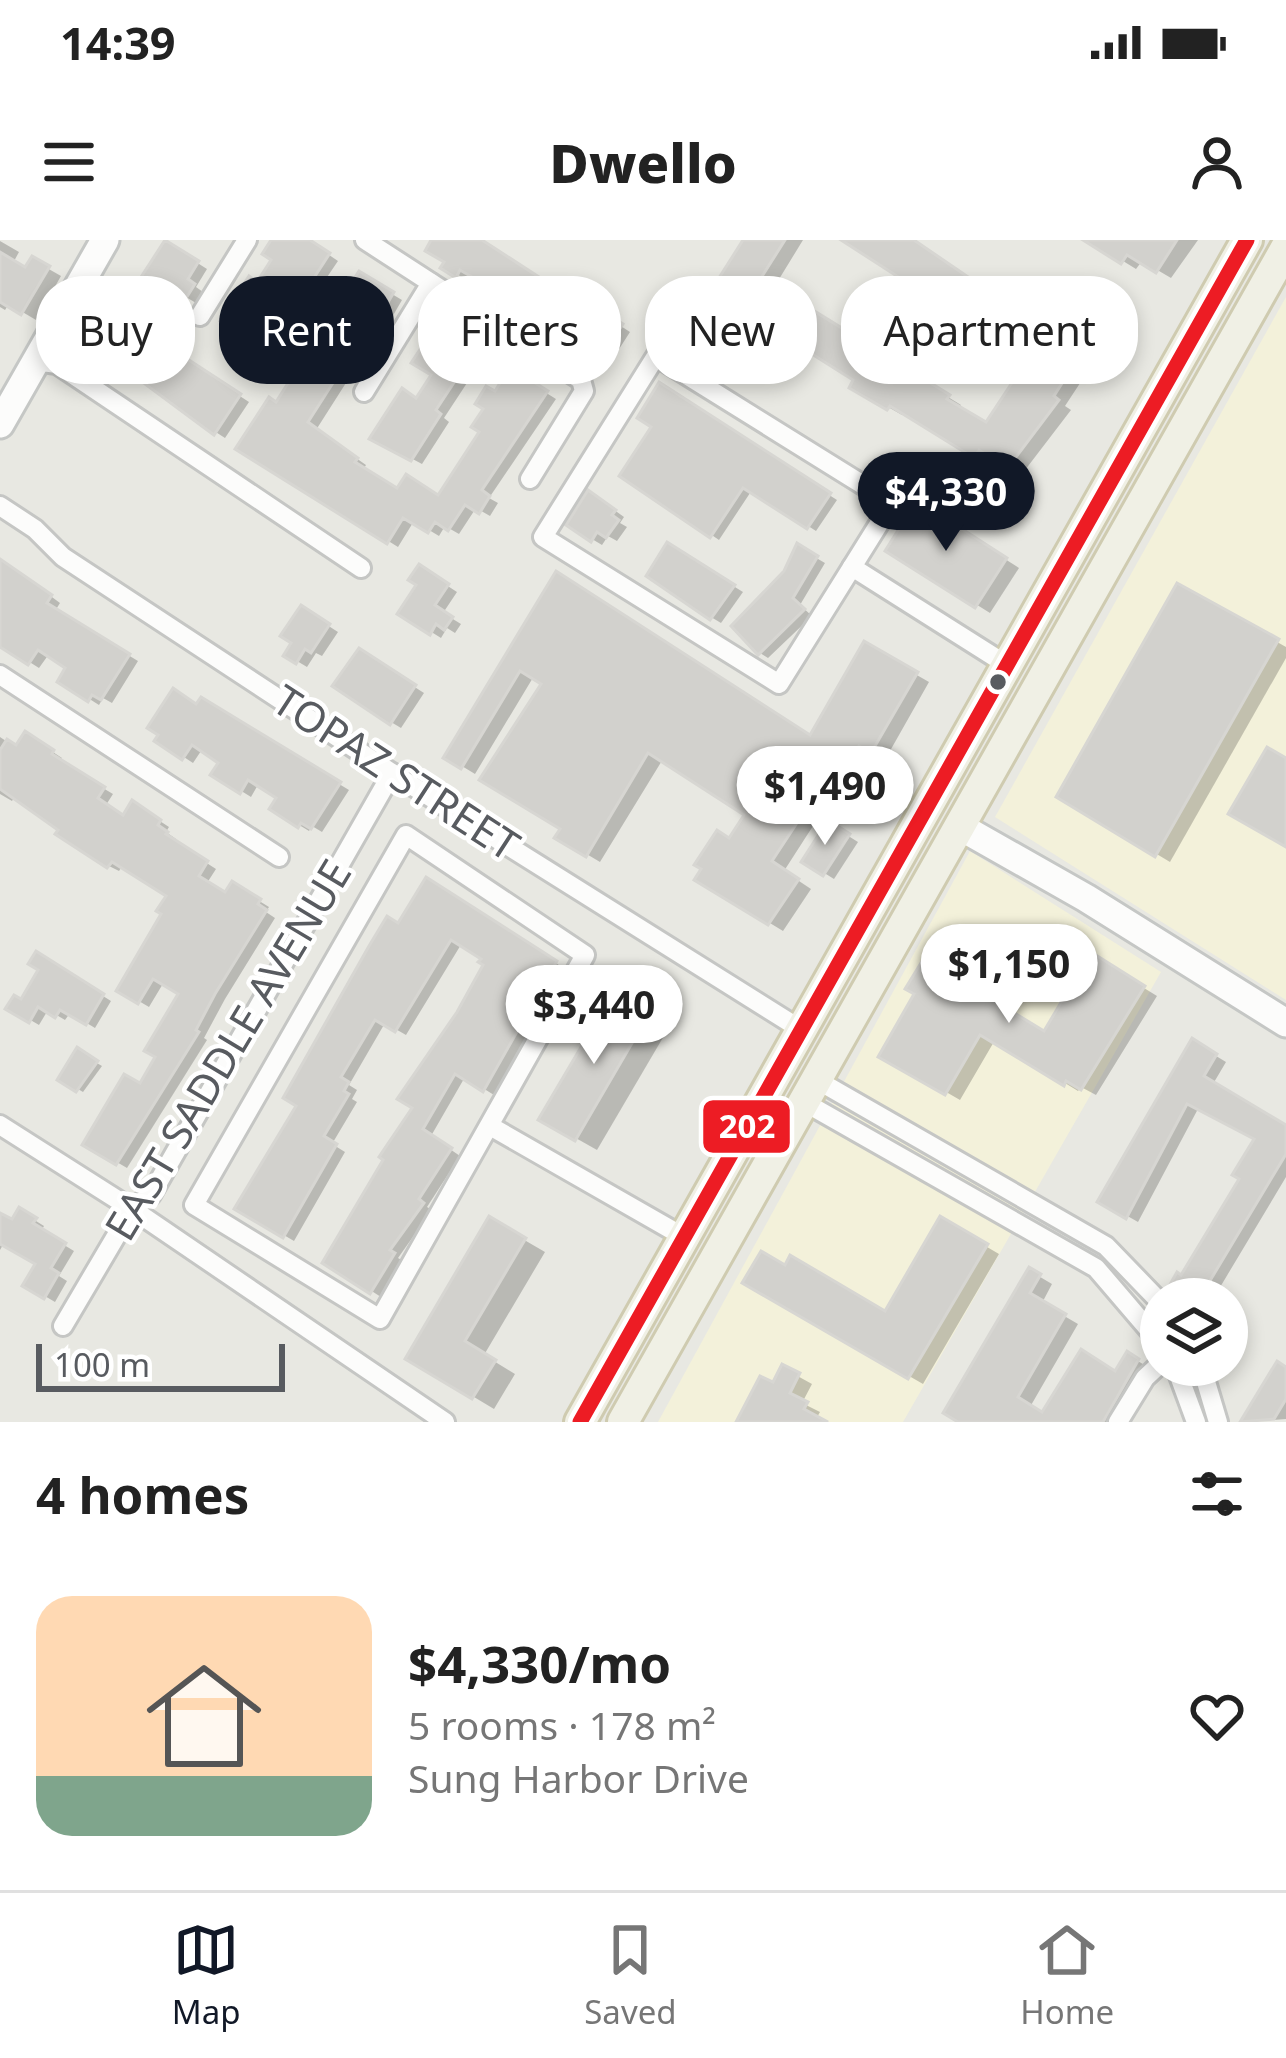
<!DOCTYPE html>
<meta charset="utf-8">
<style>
body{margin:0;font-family:"Noto Sans",sans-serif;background:#f2f2f2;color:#222;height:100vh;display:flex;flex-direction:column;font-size:45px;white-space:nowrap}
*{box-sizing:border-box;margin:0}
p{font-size:39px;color:#767676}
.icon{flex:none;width:66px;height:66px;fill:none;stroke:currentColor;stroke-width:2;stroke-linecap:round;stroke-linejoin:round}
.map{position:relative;height:1182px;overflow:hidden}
.drawer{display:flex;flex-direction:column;background:#fff;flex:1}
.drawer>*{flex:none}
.banner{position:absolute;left:36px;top:36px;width:1215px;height:108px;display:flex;gap:24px}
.buttons{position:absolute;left:1140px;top:1038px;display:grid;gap:24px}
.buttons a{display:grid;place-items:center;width:108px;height:108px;border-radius:50%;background:#fff;box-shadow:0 6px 18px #0003;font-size:60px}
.scale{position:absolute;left:36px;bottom:30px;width:249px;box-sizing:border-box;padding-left:12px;border:6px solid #585b60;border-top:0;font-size:33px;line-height:42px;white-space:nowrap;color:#585b60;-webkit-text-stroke:9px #fff;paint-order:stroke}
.price{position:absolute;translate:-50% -102px;padding:0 27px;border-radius:42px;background:#fff;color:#222;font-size:39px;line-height:78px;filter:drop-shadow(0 3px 6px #0008)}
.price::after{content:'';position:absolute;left:50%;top:72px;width:36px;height:27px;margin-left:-18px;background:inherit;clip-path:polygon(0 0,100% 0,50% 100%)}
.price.active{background:#111827;color:#fff}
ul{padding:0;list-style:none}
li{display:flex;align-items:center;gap:36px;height:300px;padding:0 36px}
li span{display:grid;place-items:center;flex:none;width:336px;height:240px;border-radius:36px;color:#555}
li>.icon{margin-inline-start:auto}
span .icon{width:144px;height:144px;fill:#fffc;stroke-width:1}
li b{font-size:51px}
h2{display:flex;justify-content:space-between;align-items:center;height:144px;padding:0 36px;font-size:51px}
.tag{padding:0 42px;border-radius:48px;background:#fff;box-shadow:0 6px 18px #0003;font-size:42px;line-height:108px}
.tag.active{background:#111827;color:#fff}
.status{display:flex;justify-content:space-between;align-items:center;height:84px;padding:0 60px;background:#fff;direction:ltr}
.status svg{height:33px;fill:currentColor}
header{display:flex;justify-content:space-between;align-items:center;height:156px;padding:0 36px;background:#fff;font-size:54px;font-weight:800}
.tabs{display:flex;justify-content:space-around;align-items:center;height:168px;border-top:3px solid #e0e0e0;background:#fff;font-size:33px;color:#767676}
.tabs a{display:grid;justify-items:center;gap:6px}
.tabs .active{color:#111827}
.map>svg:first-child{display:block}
</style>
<div class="status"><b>14:39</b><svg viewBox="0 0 49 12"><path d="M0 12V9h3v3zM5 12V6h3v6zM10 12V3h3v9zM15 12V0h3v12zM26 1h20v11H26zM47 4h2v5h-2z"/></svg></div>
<header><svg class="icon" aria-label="menu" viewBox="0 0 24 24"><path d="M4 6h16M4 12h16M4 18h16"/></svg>Dwello<svg class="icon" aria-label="person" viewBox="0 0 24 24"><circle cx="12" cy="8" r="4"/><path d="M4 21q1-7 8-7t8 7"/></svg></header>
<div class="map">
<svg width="1286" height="1182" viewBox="0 0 1286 1182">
<rect width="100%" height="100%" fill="#e8e8e2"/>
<!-- commercial -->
<g fill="#f3f1da">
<path d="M 1286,57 L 1286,760 L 995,577 Z"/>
<path d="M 970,611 L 1161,732 L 903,1182 L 658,1182 Z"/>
</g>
<!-- shadow -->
<g fill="#0003">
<path d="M 283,0 L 307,0 L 338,21 L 321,46 L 312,41 L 259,126 L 231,108 Z"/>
<path d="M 435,0 L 476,0 L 581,67 L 584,62 L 630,92 L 612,120 L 591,107 L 597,98 L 582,89 L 578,95 L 569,89 L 559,76 L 545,67 L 533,84 L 483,52 L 489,43 L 471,33 L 467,40 L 444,27 L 448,22 Z"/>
<path d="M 746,0 L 803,0 L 773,49 L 961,165 L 959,169 L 987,186 L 1032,119 L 845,0 L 906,0 L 984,48 L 982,51 L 1062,103 L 1057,111 L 1088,131 L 1065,166 L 1071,170 L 1022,234 L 994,216 L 989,224 L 904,171 L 902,175 L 853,147 L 857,139 L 749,58 Z"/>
<path d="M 1089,0 L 1198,0 L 1171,38 L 1142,21 L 1136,29 Z"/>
<path d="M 0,1 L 19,12 L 13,23 L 26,31 L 33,20 L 61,36 L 36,80 L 9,64 L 5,70 L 0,67 Z"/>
<path d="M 166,3 L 207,29 L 196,47 L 203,52 L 196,63 L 186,57 L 162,95 L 182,108 L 177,115 L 249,162 L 225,198 L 183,171 L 122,71 Z"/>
<path d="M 360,35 L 402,60 L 391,79 L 398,84 L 392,94 L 381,88 L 316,190 L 366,225 L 363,230 L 398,252 L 439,259 L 483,191 L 496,155 L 511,131 L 556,159 L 489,258 L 498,263 L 490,276 L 476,268 L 459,294 L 445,286 L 439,296 L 414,281 L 398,307 L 239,208 L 277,166 Z"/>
<path d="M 440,85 L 486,114 L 444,178 L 449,182 L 422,224 L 373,198 L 417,161 L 435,135 Z"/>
<path d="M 660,146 L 837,260 L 816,291 L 752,250 L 719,300 L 624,235 L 655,186 Z"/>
<path d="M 599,259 L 624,277 L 620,283 L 627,287 L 617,301 L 608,296 L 602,305 L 592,299 Z"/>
<path d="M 918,264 L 1019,328 L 990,373 L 889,310 Z"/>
<path d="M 668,306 L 743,352 L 721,383 L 711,377 Z"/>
<path d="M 799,308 L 825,323 L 800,365 L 812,376 L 768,418 L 760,413 Z"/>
<path d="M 420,328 L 457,352 L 443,373 L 461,384 L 455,393 L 447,388 L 441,398 L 401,373 L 420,344 Z"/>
<path d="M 557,335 L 812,499 L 866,406 L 929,442 L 886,518 L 874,511 L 858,535 L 849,530 L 784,631 L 811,649 L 783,691 L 698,639 L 731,601 L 748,574 L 663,519 L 600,622 L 558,597 L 564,588 L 545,443 L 534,436 L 475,534 L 447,517 Z"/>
<path d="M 33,343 L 60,363 L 55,371 L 138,421 L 112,463 L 103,458 L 99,465 L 61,441 L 69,427 L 49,414 L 39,428 L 4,406 L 0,382 Z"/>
<path d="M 1178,347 L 1286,407 L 1286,418 L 1170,622 L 1060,556 Z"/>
<path d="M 302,369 L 338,392 L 322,416 L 316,413 L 307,427 L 287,415 L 295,402 Z"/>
<path d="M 360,412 L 424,453 L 401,488 L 391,482 Z"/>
<path d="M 202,461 L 349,550 L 322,592 L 312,586 L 309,591 L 273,569 L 280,557 L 259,543 L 251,557 L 214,534 L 222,522 L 203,508 L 193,523 L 158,500 Z"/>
<path d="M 0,497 L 18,509 L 36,501 L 62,518 L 59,522 L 113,554 L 106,565 L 125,578 L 143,570 L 169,587 L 166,592 L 176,599 L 174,602 L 216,629 L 207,643 L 226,656 L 233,645 L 269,667 L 266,672 L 275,678 L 225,759 L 204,798 L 207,800 L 127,928 L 86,904 L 141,847 L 159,816 L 182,753 L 164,742 L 149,767 L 120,750 L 165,673 L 170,655 L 123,625 L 119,631 L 109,626 L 59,593 L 62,589 L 15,556 L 12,561 L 0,554 Z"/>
<path d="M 829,584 L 858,602 L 834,639 L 805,621 Z"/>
<path d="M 437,647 L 565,729 L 494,855 L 465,837 L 431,896 L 460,916 L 427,967 L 432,970 L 398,1018 L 403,1021 L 381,1057 L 326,1022 L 417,867 L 459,773 L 487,724 L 485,718 L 462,703 L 406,795 L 385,783 L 349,845 L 357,850 L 352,859 L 357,862 L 332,904 L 345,912 L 294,1001 L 238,968 L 399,687 Z"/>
<path d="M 37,715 L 111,761 L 95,788 L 70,773 L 65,780 L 48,770 L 39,785 L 10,768 L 22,763 L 42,729 Z"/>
<path d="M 1092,716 L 1157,756 L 1096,855 L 1081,847 L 1078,851 L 995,800 L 960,860 L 882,815 L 918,753 L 1045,795 Z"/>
<path d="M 614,757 L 668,789 L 597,910 L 542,879 Z"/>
<path d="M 1193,802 L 1226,822 L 1213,844 L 1286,888 L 1286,937 L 1213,1059 L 1191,1059 L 1182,1039 L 1243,938 L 1258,898 L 1199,867 L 1138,982 L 1101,961 Z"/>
<path d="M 78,812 L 102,826 L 83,852 L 61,839 Z"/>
<path d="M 20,971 L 44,986 L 41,991 L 74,1011 L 59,1036 L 67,1041 L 55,1062 L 26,1045 L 39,1023 L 4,1003 L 0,1010 L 0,976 L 13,984 Z"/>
<path d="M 490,980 L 545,1012 L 484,1115 L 515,1134 L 494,1169 L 409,1118 Z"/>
<path d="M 941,980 L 999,1014 L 923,1144 L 746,1042 L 886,1075 Z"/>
<path d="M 1030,1031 L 1052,1044 L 1042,1063 L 1078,1084 L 1030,1167 L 1043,1176 L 1117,1134 L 1128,1115 L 1151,1129 L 1120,1182 L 964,1182 Z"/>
<path d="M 1278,1126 L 1286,1130 L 1286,1179 L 1244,1182 Z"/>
<path d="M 783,1128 L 812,1144 L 802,1163 L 820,1172 L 816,1179 L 822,1182 L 739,1182 L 774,1146 Z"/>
</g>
<!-- building -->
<g fill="#d2d1cd" stroke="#d7d6d2" stroke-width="3">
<path d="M 165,0 L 199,21 L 188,39 L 195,44 L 185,60 L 176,54 L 154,87 L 174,100 L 169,107 L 241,154 L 214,195 L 87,101 L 113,62 L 121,68 Z"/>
<path d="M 271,0 L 310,0 L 330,13 L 310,44 L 301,38 L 247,123 L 227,109 L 237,93 L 220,81 L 249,36 L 257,42 L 271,20 L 262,14 Z"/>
<path d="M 431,0 L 482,0 L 579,63 L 583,58 L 623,84 L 601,117 L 587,108 L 592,99 L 572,86 L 567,92 L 552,82 L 555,77 L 534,63 L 522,81 L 479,53 L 484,44 L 460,30 L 456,38 L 440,28 L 444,22 L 425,11 Z"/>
<path d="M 743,0 L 785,0 L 761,38 L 950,155 L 947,159 L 986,182 L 1027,120 L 841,0 L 914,0 L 1050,93 L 1045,101 L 1076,121 L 1054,156 L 1059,160 L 1007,229 L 979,210 L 974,218 L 890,166 L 887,170 L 849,148 L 853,140 L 739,68 L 745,59 L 717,41 Z"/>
<path d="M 1083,0 L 1177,0 L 1156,33 L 1127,15 L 1121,24 Z"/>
<path d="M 0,12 L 25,27 L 32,16 L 50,26 L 21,75 L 0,62 Z"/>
<path d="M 359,31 L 394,52 L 383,71 L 390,76 L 381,91 L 370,85 L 308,182 L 358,218 L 355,222 L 397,248 L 406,234 L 438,255 L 479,192 L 471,187 L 483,169 L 475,164 L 486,146 L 495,151 L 510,127 L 548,151 L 482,250 L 490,256 L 479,274 L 465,265 L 448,291 L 435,282 L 428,293 L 403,278 L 387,304 L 235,209 L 269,157 L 276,162 Z"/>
<path d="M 439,81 L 478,106 L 436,170 L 441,174 L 411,221 L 369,199 L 402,148 L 416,158 L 431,135 L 411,123 Z"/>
<path d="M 659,142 L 831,253 L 807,289 L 743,248 L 710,298 L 619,236 L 651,187 L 637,178 Z"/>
<path d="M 588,250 L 616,270 L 612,275 L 619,280 L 606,298 L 597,292 L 591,302 L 566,285 Z"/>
<path d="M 917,260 L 1007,318 L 975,368 L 885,311 Z"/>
<path d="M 667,302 L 735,345 L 710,380 L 646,336 Z"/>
<path d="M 797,303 L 818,316 L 793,358 L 805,369 L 758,415 L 731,386 L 784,331 Z"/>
<path d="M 0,319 L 52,355 L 47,363 L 130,414 L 101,460 L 92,455 L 88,462 L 57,442 L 65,428 L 38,410 L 28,425 L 0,407 Z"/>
<path d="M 419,324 L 449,344 L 435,365 L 453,377 L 444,390 L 436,384 L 430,395 L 397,374 L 416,345 L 408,340 Z"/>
<path d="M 556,331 L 810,495 L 864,401 L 918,432 L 871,513 L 859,506 L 843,530 L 835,525 L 772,621 L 799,639 L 768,685 L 694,640 L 701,629 L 694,625 L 717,590 L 729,598 L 744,575 L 648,513 L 586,617 L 554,598 L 560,589 L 479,540 L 541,444 L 520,431 L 461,529 L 443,518 Z"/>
<path d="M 1177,343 L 1279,399 L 1155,617 L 1056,557 Z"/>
<path d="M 301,365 L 330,384 L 311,413 L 305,409 L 296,424 L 283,416 L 291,403 L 280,396 Z"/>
<path d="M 359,408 L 416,445 L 390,485 L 332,446 Z"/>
<path d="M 173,448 L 196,464 L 201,457 L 341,542 L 311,589 L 301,583 L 298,588 L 269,569 L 276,558 L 248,540 L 240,554 L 210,535 L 218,523 L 192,505 L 182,520 L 154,501 L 158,495 L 147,488 Z"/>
<path d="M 25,491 L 54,510 L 52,514 L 105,547 L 98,558 L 123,575 L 132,560 L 161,580 L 158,585 L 168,592 L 166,594 L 208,621 L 199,636 L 225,652 L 232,641 L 261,659 L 258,664 L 267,670 L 215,754 L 196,790 L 199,792 L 116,925 L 82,905 L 124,834 L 140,843 L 155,817 L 144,811 L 178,754 L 153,739 L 138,764 L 116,751 L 161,674 L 156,671 L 166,656 L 112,622 L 107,628 L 55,594 L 58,590 L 0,549 L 0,510 L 7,499 L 16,505 Z"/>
<path d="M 1267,507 L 1286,518 L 1286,607 L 1228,574 Z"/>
<path d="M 828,580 L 850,594 L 823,636 L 801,622 Z"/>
<path d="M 426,637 L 557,721 L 483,852 L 455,834 L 423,889 L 452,908 L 419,959 L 424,963 L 390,1010 L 395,1013 L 370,1054 L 322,1023 L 383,920 L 379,917 L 412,868 L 397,859 L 457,772 L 483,725 L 478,722 L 481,719 L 451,700 L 395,792 L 375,780 L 341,837 L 349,842 L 344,851 L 349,854 L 324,896 L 337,904 L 283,998 L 234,969 L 296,866 L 283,858 L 369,706 L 387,676 L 398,683 Z"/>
<path d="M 36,711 L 104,754 L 86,785 L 60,770 L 55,778 L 38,767 L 29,783 L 5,769 L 14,755 L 21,759 L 38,730 L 28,724 Z"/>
<path d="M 1091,712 L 1145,746 L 1081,850 L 1066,841 L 1064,846 L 980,795 L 945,855 L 878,817 L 914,754 L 905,749 L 924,718 L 1044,791 Z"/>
<path d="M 613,753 L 649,774 L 575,901 L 538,880 Z"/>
<path d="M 1192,798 L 1217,814 L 1204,836 L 1286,885 L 1286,914 L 1199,1059 L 1185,1059 L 1168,1048 L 1177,1032 L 1181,1035 L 1239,939 L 1232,935 L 1254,899 L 1187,864 L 1126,979 L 1097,962 Z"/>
<path d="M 77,807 L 98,821 L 76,852 L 57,840 Z"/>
<path d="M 19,967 L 37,978 L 33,983 L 66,1003 L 51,1028 L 59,1033 L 44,1059 L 22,1046 L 35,1024 L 0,1004 L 0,973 L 12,979 Z"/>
<path d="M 489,976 L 526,998 L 465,1101 L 496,1120 L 472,1159 L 405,1119 Z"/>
<path d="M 940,976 L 988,1004 L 908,1139 L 742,1043 L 761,1011 L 785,1025 L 790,1015 L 885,1071 Z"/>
<path d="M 1029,1027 L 1041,1034 L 1030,1053 L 1066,1074 L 1018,1157 L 1042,1172 L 1081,1109 L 1115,1131 L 1127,1111 L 1139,1119 L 1103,1182 L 958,1182 L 943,1173 Z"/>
<path d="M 1277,1121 L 1286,1127 L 1286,1159 L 1274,1179 L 1240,1182 Z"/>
<path d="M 782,1124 L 800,1133 L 790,1153 L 808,1162 L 804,1169 L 828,1182 L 736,1182 L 760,1136 L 773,1142 Z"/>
</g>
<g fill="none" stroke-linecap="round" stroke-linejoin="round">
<!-- street casing -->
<g stroke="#c5c6c4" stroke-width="24">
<g id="street">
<path d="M 365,0 L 581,140 L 584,151 L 530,239"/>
<path d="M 200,76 L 247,0"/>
<path d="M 656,116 L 892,263 L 779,444 L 543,297 Z"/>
<path d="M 35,121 L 57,124 L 361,328"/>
<path d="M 364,152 L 431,43"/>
<path d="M 0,266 L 35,289 L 63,317 L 392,533 L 800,789"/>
<path d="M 852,327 L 1007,425"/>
<path d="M 0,435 L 279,617"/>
<path d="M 406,595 L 585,715 L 380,1079 L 194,965 Z"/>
<path d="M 817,840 L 1106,1006 L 1161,1063"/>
<path d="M 804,862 L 1096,1028 L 1161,1104"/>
<path d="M 0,885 L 132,969 L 445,1182"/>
<path d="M 490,886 L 684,997"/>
<path d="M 63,1086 L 132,969 L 151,955 L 392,533"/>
<path d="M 1175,1125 L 1196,1182"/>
<path d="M 1201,1125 L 1218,1182"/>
<path d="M 1118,1182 L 1145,1138 L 1161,1123"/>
</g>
</g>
<!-- secondary casing -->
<g stroke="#c5c7c5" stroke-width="33">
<g id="secondary">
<path d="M 0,184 L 105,0"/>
<path d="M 959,586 L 1086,658 L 1286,783"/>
</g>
</g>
<!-- primary casing -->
<g stroke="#cfcbb0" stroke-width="36">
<g id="primary">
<path d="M 580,1182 L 1247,0"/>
<path d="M 623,1182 L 1286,8"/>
</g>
</g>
<!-- street -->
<use href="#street" stroke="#fcfcfb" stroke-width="18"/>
<!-- secondary -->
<use href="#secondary" stroke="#fcfcfb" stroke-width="27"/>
<!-- primary -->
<use href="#primary" stroke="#f0f0e5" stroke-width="30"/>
<!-- bus-1 casing -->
<g stroke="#fff" stroke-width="24">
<path id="bus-1" d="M 580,1182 L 1247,0"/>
</g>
<!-- bus-1 -->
<use href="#bus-1" stroke="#ed1c24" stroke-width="15"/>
</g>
<!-- markers -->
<circle fill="#585b60" stroke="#fff" stroke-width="4.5" cx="998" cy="442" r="10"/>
<g text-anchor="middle" stroke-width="9" stroke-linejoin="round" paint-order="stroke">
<!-- street labels -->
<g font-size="42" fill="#585b60" stroke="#fff">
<text transform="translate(396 533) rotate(33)" y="15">TOPAZ STREET</text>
<text transform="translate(228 810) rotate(-59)" y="15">EAST SADDLE AVENUE</text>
</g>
</g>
<rect stroke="#fff" stroke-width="4.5" x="701" y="858" width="91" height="57" rx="12" fill="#ed1c24"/>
<g font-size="33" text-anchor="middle" font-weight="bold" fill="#fff">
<text x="747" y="898">202</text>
</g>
</svg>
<div class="buttons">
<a><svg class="icon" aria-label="layers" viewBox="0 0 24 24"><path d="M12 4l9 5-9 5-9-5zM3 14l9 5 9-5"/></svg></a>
</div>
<div class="scale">100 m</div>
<b class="price active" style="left:946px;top:314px">$4,330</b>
<b class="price" style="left:825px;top:608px">$1,490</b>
<b class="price" style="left:1009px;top:786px">$1,150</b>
<b class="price" style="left:594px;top:827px">$3,440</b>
<div class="banner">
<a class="tag">Buy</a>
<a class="tag active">Rent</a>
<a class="tag">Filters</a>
<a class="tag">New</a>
<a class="tag">Apartment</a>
</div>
</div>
<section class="drawer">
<h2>4 homes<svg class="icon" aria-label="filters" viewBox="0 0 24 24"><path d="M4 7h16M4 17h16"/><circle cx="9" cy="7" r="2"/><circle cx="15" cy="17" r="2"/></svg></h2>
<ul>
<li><span style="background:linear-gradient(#ffd9b3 75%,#7fa58c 0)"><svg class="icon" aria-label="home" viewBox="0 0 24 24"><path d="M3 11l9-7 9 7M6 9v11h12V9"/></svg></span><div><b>$4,330/mo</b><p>5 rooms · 178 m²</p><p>Sung Harbor Drive</p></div><svg class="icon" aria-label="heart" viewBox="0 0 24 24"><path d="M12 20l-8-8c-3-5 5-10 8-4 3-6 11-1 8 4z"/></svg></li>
</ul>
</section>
<nav class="tabs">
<a class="active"><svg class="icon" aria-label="map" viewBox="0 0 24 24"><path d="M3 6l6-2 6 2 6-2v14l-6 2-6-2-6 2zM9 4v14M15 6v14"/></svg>Map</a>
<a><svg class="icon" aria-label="saved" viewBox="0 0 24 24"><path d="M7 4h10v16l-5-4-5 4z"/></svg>Saved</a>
<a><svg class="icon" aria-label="home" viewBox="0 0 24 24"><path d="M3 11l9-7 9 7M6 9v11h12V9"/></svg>Home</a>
</nav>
